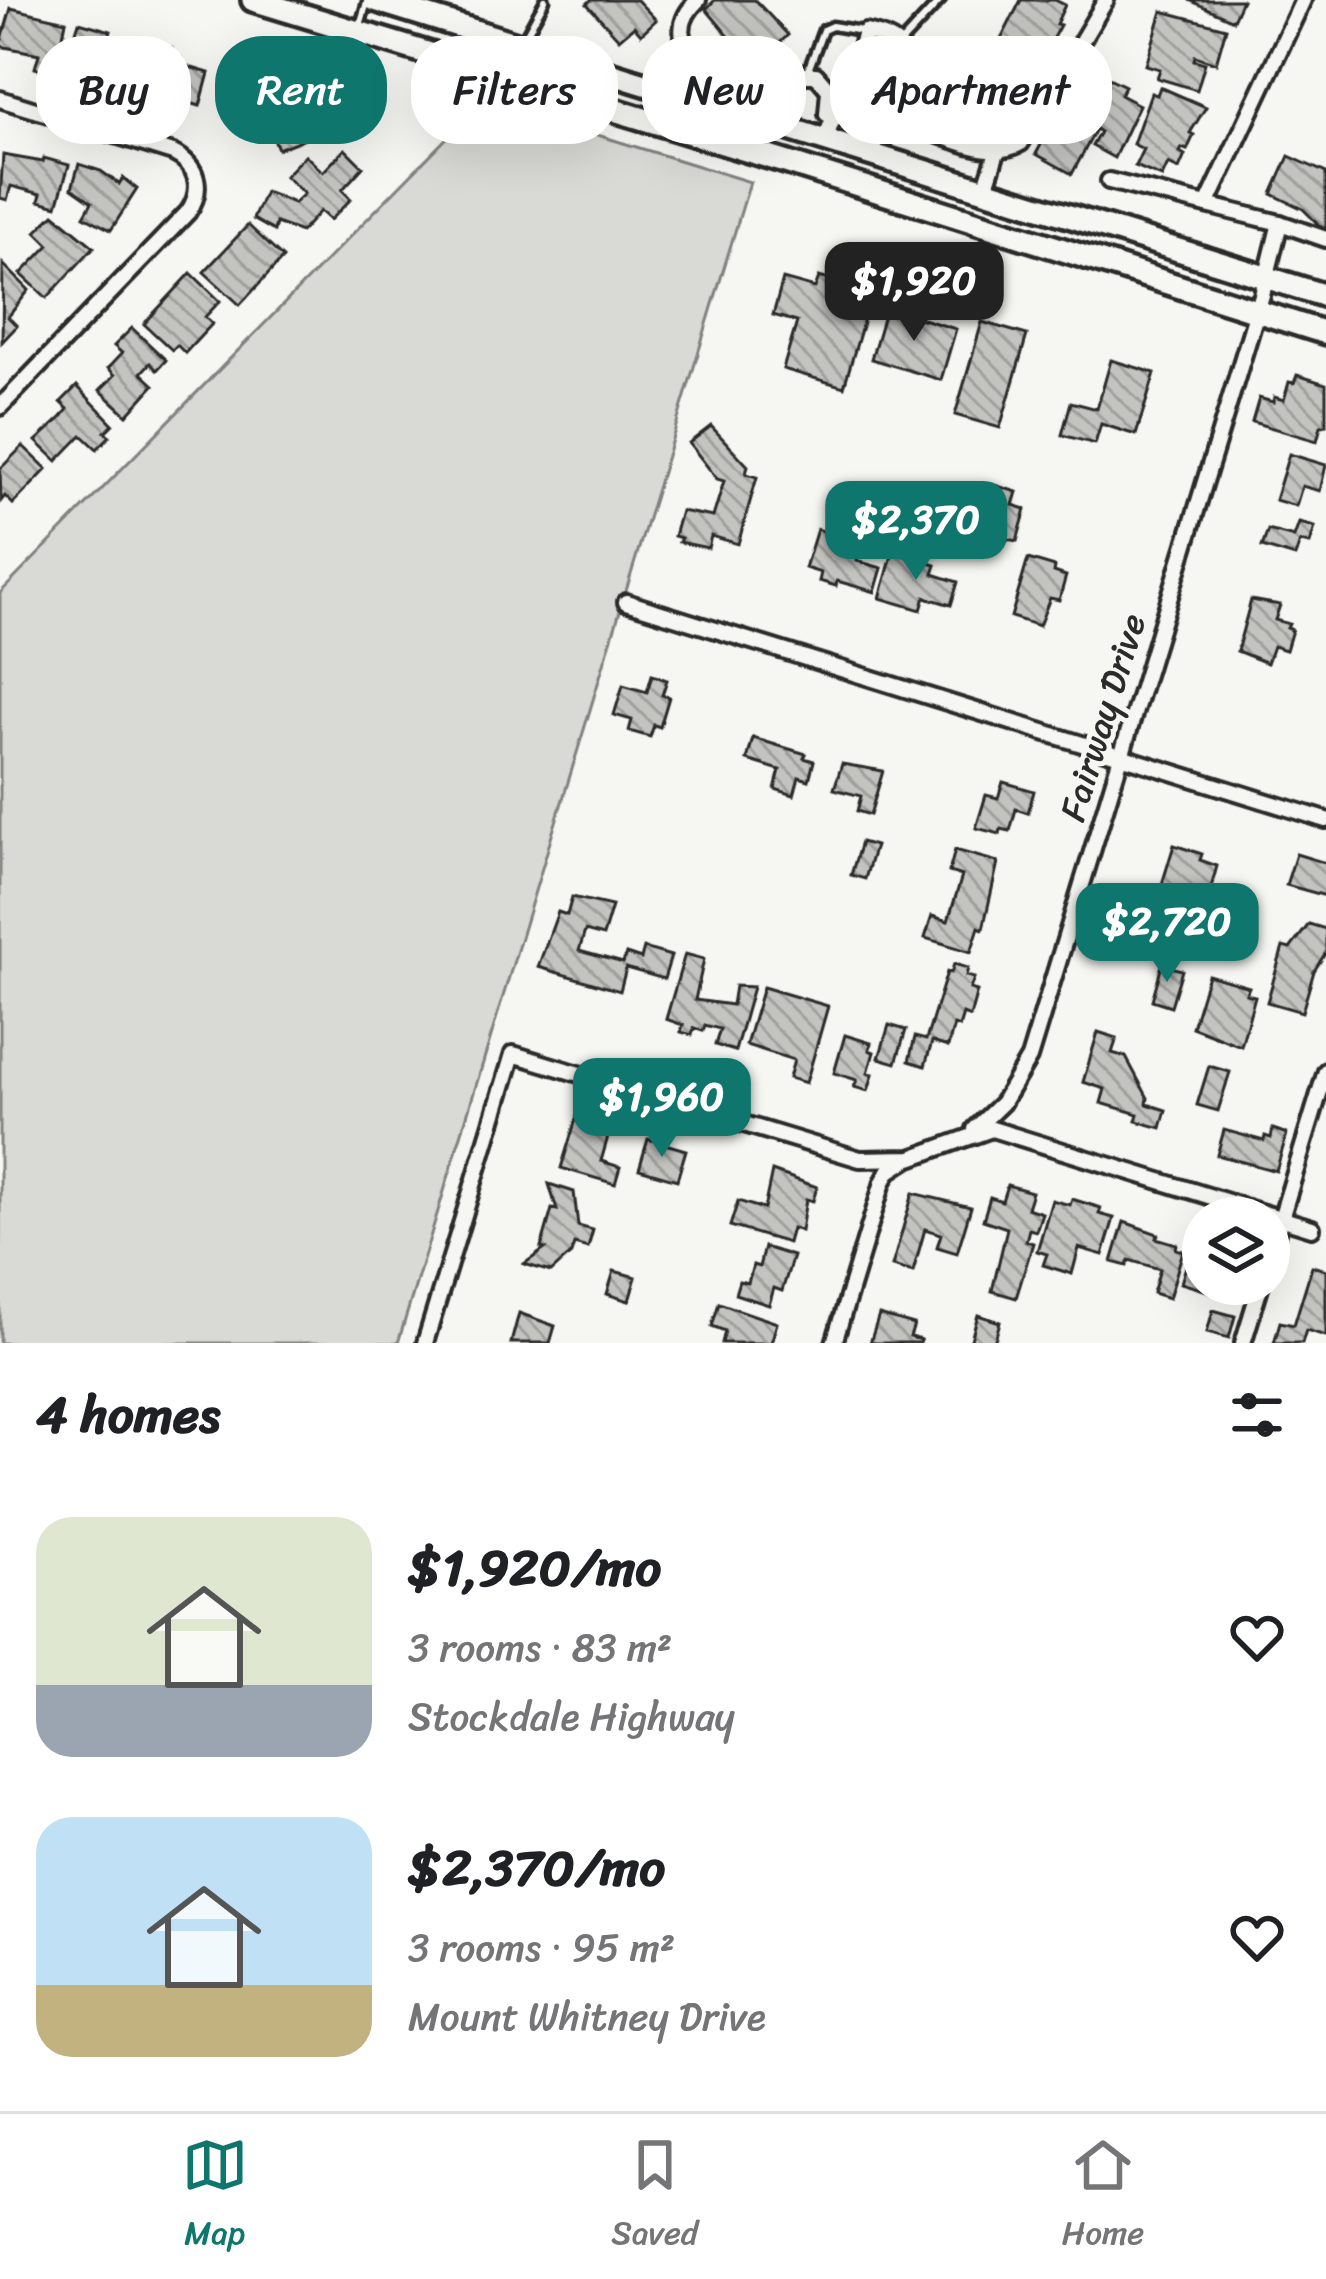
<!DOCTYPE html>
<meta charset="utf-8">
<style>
body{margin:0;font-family:Sriracha,sans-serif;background:#f6f6f6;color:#202124;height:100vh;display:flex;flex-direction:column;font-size:45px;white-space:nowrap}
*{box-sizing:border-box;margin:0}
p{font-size:39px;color:#757577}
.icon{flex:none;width:66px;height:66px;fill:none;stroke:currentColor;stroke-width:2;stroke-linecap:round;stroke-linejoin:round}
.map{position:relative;height:1343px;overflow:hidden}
.drawer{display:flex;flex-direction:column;background:#fff;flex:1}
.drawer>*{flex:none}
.hud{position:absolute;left:36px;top:36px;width:1254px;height:108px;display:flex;gap:24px}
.tools{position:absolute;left:1182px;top:1197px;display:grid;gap:24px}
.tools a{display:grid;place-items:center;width:108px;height:108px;border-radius:50%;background:#fff;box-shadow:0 12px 48px #0002;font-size:60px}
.price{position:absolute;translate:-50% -102px;padding:0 27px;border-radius:24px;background:#0f766e;color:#fff;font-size:39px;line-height:78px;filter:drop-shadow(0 3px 6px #0008)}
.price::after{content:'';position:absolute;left:50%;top:72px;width:36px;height:27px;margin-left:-18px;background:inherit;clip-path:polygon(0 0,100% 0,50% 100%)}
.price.on{background:#222;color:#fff}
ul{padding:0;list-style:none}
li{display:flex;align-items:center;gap:36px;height:300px;padding:0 36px}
li span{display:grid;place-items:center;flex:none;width:336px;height:240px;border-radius:36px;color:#555}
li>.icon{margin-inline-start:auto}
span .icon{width:144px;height:144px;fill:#fffc;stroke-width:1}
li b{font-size:51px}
h2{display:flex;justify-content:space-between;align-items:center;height:144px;padding:0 36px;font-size:51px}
.pill{padding:0 42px;border-radius:48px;background:#fff;box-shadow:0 12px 48px #0002;font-size:42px;line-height:108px}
.pill.on{background:#0f766e;color:#fff}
.tab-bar{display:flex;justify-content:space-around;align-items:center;height:168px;border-top:3px solid #e0e0e0;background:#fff;font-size:33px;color:#757577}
.tab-bar a{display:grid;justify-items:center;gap:6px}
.tab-bar .on{color:#0f766e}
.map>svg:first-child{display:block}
</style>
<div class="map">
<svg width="1326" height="1343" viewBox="0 0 1326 1343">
<defs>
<pattern id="building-back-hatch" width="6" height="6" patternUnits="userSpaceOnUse" patternTransform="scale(3)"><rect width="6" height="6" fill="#c3c3c0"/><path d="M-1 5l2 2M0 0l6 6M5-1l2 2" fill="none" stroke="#9f9f9c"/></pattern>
</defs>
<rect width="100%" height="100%" fill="#f6f6f2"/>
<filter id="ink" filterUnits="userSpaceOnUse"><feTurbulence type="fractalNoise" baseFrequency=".00833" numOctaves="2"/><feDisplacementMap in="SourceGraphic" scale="24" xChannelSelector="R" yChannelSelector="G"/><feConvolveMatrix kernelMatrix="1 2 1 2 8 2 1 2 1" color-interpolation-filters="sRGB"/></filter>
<g filter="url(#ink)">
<!-- grass -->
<path fill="#d9d9d5" stroke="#828280" stroke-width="3" d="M 484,100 L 750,182 L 398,1343 L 0,1343 L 0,593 Z"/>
<!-- building -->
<g fill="url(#building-back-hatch)" stroke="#2b2b2b" stroke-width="3">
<path d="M 591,0 L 637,0 L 656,20 L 641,34 L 634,26 L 619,39 L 587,4 Z"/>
<path d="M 715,0 L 755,0 L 788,35 L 768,54 L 759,45 L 746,57 L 706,9 Z"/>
<path d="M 1021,0 L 1055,0 L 1065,5 L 1056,24 L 1060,25 L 1041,60 L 1035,57 L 1027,73 L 1023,71 L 1019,78 L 989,63 Z"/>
<path d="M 1189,0 L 1242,0 L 1233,20 Z"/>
<path d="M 11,8 L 66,21 L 55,74 L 35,68 L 39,54 L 0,46 Z"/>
<path d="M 1162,11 L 1226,28 L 1216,63 L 1195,56 L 1194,60 L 1205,63 L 1197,90 L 1157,78 L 1160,69 L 1146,65 Z"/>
<path d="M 79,22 L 111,31 L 106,48 L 136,57 L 125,96 L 95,87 L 97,80 L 76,74 L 85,44 L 73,41 Z"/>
<path d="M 154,43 L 172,48 L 170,55 L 181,58 L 179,64 L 209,73 L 200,106 L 141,88 Z"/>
<path d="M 928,53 L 959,70 L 962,64 L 980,74 L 977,80 L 1021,103 L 1012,121 L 1005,117 L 1000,126 L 966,112 L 960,124 L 924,104 L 917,98 L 925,83 L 915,77 Z"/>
<path d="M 314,66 L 337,126 L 278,149 L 255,89 Z"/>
<path d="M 1109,78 L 1125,86 L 1120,95 L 1139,105 L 1114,158 L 1092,146 L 1100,132 L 1096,129 L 1072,174 L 1036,154 L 1070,91 L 1095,104 Z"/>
<path d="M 1160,87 L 1206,107 L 1190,133 L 1194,135 L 1187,150 L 1182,148 L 1180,152 L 1185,155 L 1179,169 L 1168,164 L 1162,177 L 1135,166 L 1143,149 L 1133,144 L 1151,93 L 1157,95 Z"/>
<path d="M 345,149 L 363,167 L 342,190 L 351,199 L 330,220 L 320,211 L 301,232 L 276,223 L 274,231 L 253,219 L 265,192 L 294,203 L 304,194 L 285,176 L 305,155 L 323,172 Z"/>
<path d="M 3,155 L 43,162 L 44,158 L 69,165 L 57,206 L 39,201 L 41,194 L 11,186 L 7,200 L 0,198 Z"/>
<path d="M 1289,156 L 1326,173 L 1326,232 L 1303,209 L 1272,194 Z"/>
<path d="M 79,164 L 101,171 L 119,184 L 123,178 L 137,189 L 111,230 L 84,216 L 92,202 L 72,188 Z"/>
<path d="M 54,214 L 94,247 L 47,298 L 21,274 L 49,245 L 36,232 Z"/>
<path d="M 248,225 L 283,258 L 240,305 L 204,272 Z"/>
<path d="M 3,264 L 29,290 L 8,317 L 17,326 L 2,342 Z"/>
<path d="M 191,273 L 220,301 L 205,317 L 212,324 L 185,353 L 177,345 L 172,350 L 144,324 Z"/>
<path d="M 819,277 L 872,292 L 844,387 L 783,369 L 797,322 L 773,315 L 783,279 L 815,288 Z"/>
<path d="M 886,308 L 956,329 L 941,380 L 871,359 Z"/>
<path d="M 982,322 L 1027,335 L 1000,428 L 955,415 Z"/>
<path d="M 132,328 L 166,360 L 157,370 L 150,363 L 141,373 L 154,385 L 127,415 L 100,390 L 115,375 L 108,368 L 122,353 L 114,346 Z"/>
<path d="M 1111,360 L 1155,373 L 1136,435 L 1101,424 L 1095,444 L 1062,435 L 1071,402 L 1097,409 Z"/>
<path d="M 1297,375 L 1326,384 L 1326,425 L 1321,426 L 1317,441 L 1252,422 L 1259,398 L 1273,402 L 1274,397 L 1284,400 L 1289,382 L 1294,383 Z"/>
<path d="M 77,386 L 113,424 L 105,432 L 110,436 L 97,449 L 82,435 L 57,461 L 36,441 L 62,417 L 68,409 L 61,402 Z"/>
<path d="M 711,426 L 748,466 L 746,474 L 757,477 L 738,544 L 711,536 L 708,548 L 679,542 L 681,538 L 674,536 L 681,511 L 713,517 L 724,481 L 717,479 L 689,443 Z"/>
<path d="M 23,446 L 47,469 L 13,504 L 5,496 L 1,501 L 0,469 Z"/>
<path d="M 1289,454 L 1326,465 L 1320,491 L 1302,486 L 1296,506 L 1275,500 Z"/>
<path d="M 991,484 L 1017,492 L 1013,505 L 1026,509 L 1017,541 L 977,533 Z"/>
<path d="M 872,493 L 889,497 L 881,522 L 895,526 L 887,552 L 862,544 L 857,561 L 882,568 L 875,592 L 837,581 L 836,586 L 819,581 L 821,573 L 805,568 L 817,529 L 830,533 L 834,521 L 843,523 L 847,508 L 866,514 Z"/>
<path d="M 1299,523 L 1315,527 L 1310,544 L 1300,542 L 1295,557 L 1262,547 L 1268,530 L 1294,537 Z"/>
<path d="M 893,552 L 936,565 L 933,574 L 958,582 L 951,605 L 925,597 L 921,610 L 880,598 Z"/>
<path d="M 1028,559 L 1055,567 L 1054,572 L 1066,576 L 1059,600 L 1050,598 L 1039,626 L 1011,617 Z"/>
<path d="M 1251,600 L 1280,605 L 1275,620 L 1289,624 L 1287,628 L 1292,630 L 1286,650 L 1273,646 L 1267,663 L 1237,651 Z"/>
<path d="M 652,675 L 667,680 L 662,695 L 669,697 L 660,727 L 654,725 L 650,737 L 629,731 L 632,720 L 614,715 L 623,685 L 647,692 Z"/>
<path d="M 753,738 L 806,754 L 804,758 L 814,761 L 809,780 L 799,777 L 794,795 L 775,789 L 780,770 L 747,760 Z"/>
<path d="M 842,764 L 883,771 L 870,815 L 857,811 L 861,796 L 834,789 Z"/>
<path d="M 1003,782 L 1034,791 L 1028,813 L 1016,809 L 1010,831 L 1001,829 L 1000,834 L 976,828 L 986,795 L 998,798 Z"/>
<path d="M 861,842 L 875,846 L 865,879 L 851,875 Z"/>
<path d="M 1174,845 L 1202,854 L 1200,860 L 1217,866 L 1208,899 L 1203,897 L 1190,939 L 1149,927 Z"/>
<path d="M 955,850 L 998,862 L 983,929 L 979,927 L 971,952 L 925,938 L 932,916 L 948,921 L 962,876 L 949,872 Z"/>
<path d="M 1296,854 L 1326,863 L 1326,896 L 1286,885 Z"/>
<path d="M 572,897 L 612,906 L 603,936 L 585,931 L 579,951 L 623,963 L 626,954 L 641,959 L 644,948 L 671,956 L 664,979 L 626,968 L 620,991 L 538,967 L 558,912 L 567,915 Z"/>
<path d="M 1309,924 L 1326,929 L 1326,952 L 1314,971 L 1302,1012 L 1267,1002 L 1283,947 L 1290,949 Z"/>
<path d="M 685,954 L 704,959 L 695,1000 L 732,1005 L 735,986 L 753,987 L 735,1051 L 715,1045 L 720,1029 L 705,1025 L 703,1031 L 694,1028 L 692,1035 L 681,1032 L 683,1025 L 666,1019 Z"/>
<path d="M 954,964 L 968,968 L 966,976 L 974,978 L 970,989 L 977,991 L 970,1017 L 963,1014 L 959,1027 L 954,1025 L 948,1047 L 932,1042 L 925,1066 L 909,1061 L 915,1037 L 926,1040 L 947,972 L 951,973 Z"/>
<path d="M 1162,965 L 1182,970 L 1171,1006 L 1152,1000 Z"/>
<path d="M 1208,975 L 1249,987 L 1246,994 L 1255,996 L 1241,1046 L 1192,1027 Z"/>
<path d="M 763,987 L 828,1006 L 806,1083 L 789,1078 L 794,1060 L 746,1045 Z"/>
<path d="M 889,1025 L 906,1030 L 896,1063 L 879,1058 Z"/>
<path d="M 1098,1032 L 1117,1038 L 1112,1053 L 1126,1057 L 1148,1098 L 1147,1104 L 1166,1110 L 1161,1128 L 1136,1121 L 1138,1114 L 1101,1103 L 1105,1089 L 1083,1082 Z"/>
<path d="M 845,1035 L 871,1043 L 869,1050 L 874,1052 L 868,1073 L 873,1074 L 868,1091 L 854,1087 L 857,1080 L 834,1073 Z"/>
<path d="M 1209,1066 L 1230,1072 L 1218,1111 L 1197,1105 Z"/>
<path d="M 579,1109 L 608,1117 L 607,1121 L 612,1123 L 601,1161 L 620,1167 L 615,1184 L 561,1168 Z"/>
<path d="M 1273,1129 L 1287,1134 L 1276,1171 L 1217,1155 L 1224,1130 L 1264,1141 L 1265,1136 L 1271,1138 Z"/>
<path d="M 648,1139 L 686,1150 L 677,1180 L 639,1169 Z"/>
<path d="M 772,1171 L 817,1187 L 813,1201 L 806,1199 L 801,1231 L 792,1228 L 788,1243 L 730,1226 L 738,1201 L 764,1209 Z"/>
<path d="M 549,1184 L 574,1192 L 578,1226 L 593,1230 L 588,1248 L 574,1244 L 571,1254 L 551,1272 L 524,1264 L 545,1249 L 541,1248 L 552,1209 L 557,1210 Z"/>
<path d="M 1007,1185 L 1032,1192 L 1027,1208 L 1042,1213 L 1036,1231 L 1029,1229 L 1026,1241 L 1033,1243 L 1016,1298 L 992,1291 L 1007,1228 L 983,1220 L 990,1197 L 1002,1201 Z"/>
<path d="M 913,1193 L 971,1207 L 957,1253 L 937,1247 L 941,1234 L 925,1229 L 913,1272 L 892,1266 Z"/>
<path d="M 1072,1199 L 1101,1208 L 1099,1214 L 1114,1218 L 1103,1255 L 1079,1248 L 1072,1274 L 1043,1265 L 1047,1254 L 1037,1251 L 1052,1200 L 1070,1205 Z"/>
<path d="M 1124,1222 L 1158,1234 L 1156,1238 L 1177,1244 L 1176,1249 L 1183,1251 L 1169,1298 L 1153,1293 L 1160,1269 L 1129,1260 L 1127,1266 L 1112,1262 Z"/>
<path d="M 1192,1246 L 1203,1249 L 1203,1284 L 1238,1284 L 1233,1299 L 1181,1283 Z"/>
<path d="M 764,1247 L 793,1256 L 782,1291 L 774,1288 L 769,1305 L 735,1294 L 739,1281 L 748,1283 L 753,1265 L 759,1267 Z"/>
<path d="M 1312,1266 L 1326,1270 L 1326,1336 L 1306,1330 L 1302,1343 L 1274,1343 L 1280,1322 L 1294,1325 Z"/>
<path d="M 614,1271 L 636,1277 L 629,1301 L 607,1294 Z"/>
<path d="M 719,1303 L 777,1323 L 771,1343 L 722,1343 L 725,1331 L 712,1326 Z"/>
<path d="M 1213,1310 L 1235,1316 L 1229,1338 L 1207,1332 Z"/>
<path d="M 519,1313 L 555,1326 L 550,1343 L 511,1343 Z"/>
<path d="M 879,1315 L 914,1325 L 910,1337 L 921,1340 L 920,1343 L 870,1343 Z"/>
<path d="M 978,1315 L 1000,1322 L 994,1343 L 970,1343 Z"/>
</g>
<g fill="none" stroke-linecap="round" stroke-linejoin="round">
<!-- service casing -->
<g stroke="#2b2b2b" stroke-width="15">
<g id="service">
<path d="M 359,29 L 367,2"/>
<path d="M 522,42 L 545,0"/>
<path d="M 901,43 L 941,0"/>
<path d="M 807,73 L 823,30 L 832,26 L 862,31"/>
</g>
</g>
<!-- minor casing -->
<g stroke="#2b2b2b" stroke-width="22">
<g id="minor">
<path d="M 698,0 C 678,19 676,41 698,59 L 774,84 L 797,75 L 816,75 L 829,90 L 827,114 L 834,116"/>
<path d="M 0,99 L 173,153 C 198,165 204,189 188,212 L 0,407"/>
<path d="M 825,140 L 834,116 L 840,118 L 865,32 C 945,47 874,93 922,129 C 952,139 992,160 1021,143 L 1106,0"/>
<path d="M 1109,181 L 1280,223 L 1326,239"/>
<path d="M 985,189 L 997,152"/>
<path d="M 1207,205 L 1303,0"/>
<path d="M 626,602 L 1326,820"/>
<path d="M 975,1129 L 1002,1103 L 1029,1058 L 1262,295 L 1280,223"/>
<path d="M 1269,1258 L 1326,1071"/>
<path d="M 425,1343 L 513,1054 L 860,1159 L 911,1158 L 992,1129 L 1312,1228"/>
<path d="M 834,1343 L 883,1182 L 889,1171 L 906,1160"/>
<path d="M 1243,1343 L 1261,1284"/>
</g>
</g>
<!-- primary casing -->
<g stroke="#2b2b2b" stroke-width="30">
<g id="primary">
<path d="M 253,0 L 782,161 L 1326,333"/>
<path d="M 375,0 L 1326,296"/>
<path d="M 547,91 L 563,78 L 590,82 L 613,77"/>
</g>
</g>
<!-- service -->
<use href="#service" stroke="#f6f6f2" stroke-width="6"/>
<!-- minor -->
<use href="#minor" stroke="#f6f6f2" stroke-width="14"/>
<!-- primary -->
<use href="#primary" stroke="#f6f6f2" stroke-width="21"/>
</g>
</g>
<g text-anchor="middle" stroke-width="10" stroke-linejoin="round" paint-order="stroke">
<!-- street labels -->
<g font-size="36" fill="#2b2b2b" stroke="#f6f6f2">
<text transform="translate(1102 717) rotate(-73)" y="13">Fairway Drive</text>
</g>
</g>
</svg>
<div class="tools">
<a><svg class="icon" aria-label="layers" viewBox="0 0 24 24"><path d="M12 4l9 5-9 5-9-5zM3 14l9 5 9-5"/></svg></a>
</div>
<b class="price on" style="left:914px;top:344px">$1,920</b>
<b class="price" style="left:916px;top:583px">$2,370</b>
<b class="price" style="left:1167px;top:985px">$2,720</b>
<b class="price" style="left:662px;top:1160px">$1,960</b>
<div class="hud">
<a class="pill">Buy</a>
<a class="pill on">Rent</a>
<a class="pill">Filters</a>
<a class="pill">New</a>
<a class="pill">Apartment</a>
</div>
</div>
<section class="drawer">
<h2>4 homes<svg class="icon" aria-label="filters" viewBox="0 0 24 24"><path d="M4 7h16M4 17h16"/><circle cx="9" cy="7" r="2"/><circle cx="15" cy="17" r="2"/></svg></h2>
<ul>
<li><span style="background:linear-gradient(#dfe7d0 70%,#9aa5b1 0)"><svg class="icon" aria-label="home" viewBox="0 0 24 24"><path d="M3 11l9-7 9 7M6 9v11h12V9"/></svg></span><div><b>$1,920/mo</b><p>3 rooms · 83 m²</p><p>Stockdale Highway</p></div><svg class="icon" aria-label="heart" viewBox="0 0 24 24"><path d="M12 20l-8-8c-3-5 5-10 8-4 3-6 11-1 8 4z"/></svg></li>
<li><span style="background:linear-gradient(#bfe0f5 70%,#c2b280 0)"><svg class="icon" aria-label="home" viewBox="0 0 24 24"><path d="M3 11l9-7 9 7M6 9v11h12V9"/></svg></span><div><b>$2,370/mo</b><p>3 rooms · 95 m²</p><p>Mount Whitney Drive</p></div><svg class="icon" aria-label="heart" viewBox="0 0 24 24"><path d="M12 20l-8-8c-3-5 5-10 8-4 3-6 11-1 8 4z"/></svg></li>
</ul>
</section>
<nav class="tab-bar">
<a class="on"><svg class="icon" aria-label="map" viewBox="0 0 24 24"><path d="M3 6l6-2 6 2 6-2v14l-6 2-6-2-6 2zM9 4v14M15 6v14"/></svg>Map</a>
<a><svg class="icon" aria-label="saved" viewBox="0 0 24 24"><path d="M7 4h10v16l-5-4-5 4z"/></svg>Saved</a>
<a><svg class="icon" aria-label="home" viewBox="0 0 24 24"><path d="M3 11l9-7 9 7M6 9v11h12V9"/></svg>Home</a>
</nav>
